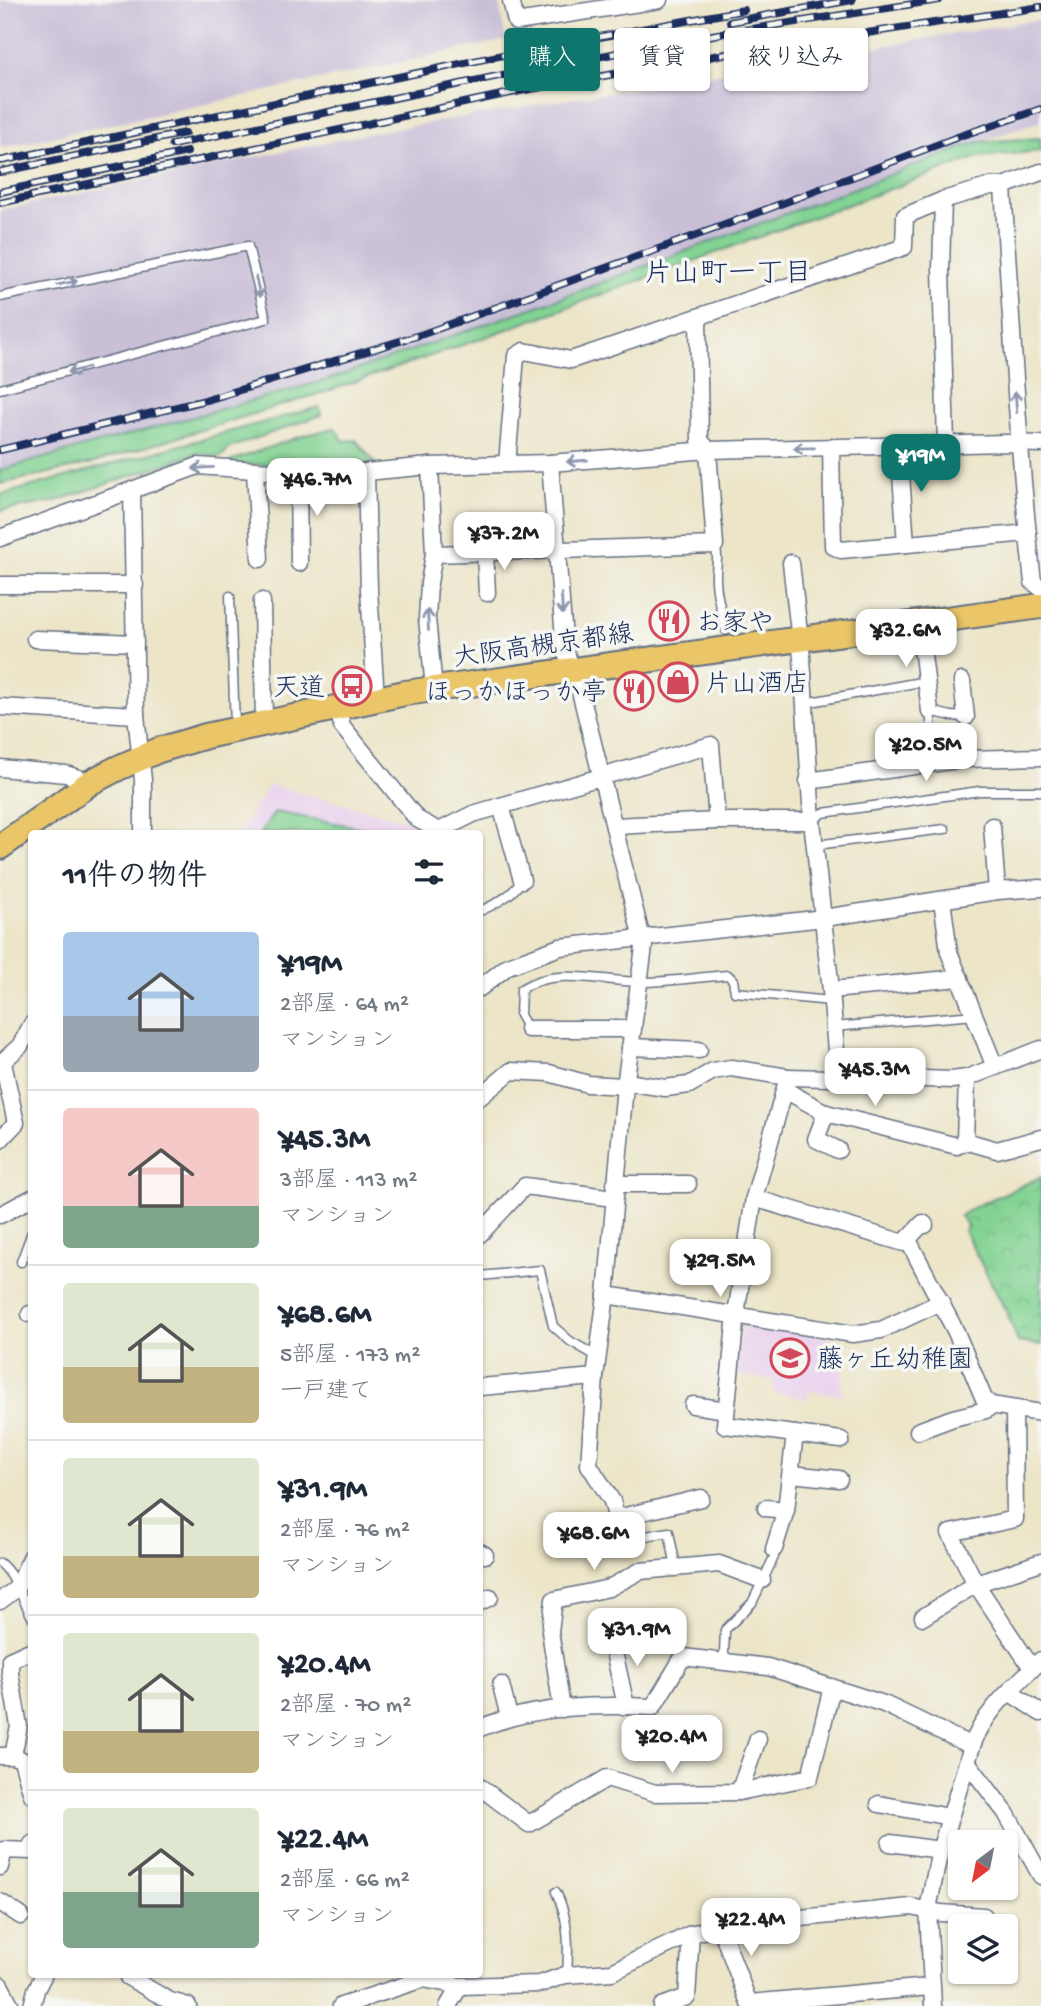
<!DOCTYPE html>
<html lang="ja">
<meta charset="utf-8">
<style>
body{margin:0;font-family:"Gochi Hand","Klee One",sans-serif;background:#f2f2f3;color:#1f2937;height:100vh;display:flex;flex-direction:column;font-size:26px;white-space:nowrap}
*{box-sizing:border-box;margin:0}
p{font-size:23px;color:#747a83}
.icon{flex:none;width:38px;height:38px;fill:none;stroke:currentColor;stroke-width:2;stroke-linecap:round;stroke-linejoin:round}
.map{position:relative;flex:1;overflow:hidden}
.details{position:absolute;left:28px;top:830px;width:455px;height:1148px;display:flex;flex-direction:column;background:#fff;border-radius:7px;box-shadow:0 2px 5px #0004}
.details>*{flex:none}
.hud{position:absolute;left:504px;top:28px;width:430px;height:63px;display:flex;gap:14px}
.needle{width:46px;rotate:212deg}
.tools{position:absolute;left:948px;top:1830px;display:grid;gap:14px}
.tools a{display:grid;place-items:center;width:70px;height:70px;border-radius:7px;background:#fff;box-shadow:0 2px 5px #0004;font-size:35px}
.price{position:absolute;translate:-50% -60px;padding:0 16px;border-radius:14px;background:#fff;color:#222;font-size:23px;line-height:46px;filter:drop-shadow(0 2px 4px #0008)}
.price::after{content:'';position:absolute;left:50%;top:42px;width:21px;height:16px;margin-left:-10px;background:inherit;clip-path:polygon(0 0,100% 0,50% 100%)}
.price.current{background:#0f766e;color:#fff}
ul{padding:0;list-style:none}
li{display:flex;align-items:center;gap:21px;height:175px;padding:0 35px}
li+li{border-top:2px solid #e0e1e3}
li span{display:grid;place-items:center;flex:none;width:196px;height:140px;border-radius:7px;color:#555}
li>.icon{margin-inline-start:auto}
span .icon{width:84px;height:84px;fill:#fffc;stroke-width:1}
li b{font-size:30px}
h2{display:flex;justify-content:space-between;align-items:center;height:84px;padding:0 35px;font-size:30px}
.tag{padding:0 24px;border-radius:7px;background:#fff;box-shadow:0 2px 5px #0004;font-size:24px;line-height:63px}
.tag.current{background:#0f766e;color:#fff}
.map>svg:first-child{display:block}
</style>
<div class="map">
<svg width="1041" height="2006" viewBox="0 0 1041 2006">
<defs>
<pattern id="park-crowns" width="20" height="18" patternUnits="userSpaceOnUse" patternTransform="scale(1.75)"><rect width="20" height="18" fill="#83d393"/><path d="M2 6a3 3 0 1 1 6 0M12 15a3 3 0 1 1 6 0" fill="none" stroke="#71b581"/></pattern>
</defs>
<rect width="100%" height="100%" fill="#f6f6f2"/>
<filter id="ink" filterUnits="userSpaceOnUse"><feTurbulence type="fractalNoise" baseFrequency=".0143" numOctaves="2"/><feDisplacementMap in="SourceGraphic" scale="14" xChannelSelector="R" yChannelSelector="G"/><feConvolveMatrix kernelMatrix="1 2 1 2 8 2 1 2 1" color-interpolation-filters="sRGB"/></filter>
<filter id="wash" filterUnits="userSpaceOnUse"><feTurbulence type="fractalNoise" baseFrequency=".00686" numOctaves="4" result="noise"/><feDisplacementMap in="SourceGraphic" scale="28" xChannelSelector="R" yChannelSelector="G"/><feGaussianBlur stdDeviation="1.57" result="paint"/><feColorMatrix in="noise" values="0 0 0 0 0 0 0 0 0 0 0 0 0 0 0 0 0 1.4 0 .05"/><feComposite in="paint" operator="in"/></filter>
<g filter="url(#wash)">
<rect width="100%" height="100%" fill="#ece5c8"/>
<!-- built -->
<g fill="#e9d2ed">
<path d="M 269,785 L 411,821 L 415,830 L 428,833 L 239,833 Z"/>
<path d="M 745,1322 L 842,1341 L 842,1395 L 809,1391 L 807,1399 L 773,1392 L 774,1380 L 736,1375 L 742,1326 Z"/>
</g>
<!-- railway -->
<g fill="#c9bfd7">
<path d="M 0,0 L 498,0 L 506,40 L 0,148 Z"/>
<path d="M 1041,19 L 1041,121 L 978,142 L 560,298 L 327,380 L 0,470 L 0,210 L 376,132 Z"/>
</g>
<!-- grass -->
<g fill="#83d393" stroke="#4f8178" stroke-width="2">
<path d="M 1040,138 L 1041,151 L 978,157 L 480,339 L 328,391 L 93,463 L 0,484 L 0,470 L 327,380 L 560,298 L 978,142 Z"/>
<path d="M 319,407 L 321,415 L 229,448 L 221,457 L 198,453 L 56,501 L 0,511 L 0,495 Z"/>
<path d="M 335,428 L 344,441 L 356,440 L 375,463 L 362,466 L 229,464 L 233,460 L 302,436 Z"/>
<path d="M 275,812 L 389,833 L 260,833 Z"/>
</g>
<!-- park -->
<path fill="url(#park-crowns)" stroke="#4f8178" stroke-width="2" d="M 1041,1177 L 1041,1345 L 1018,1342 L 1007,1313 L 964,1230 L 968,1227 L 960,1216 L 974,1207 Z"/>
</g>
<g filter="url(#ink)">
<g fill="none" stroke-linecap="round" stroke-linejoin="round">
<!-- lane casing -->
<g stroke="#646f83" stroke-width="11">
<g id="lane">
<path d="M 0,297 L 248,246 L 266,319 L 0,389"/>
<path d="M 715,545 C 720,561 715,564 716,579 C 716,596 722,613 726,630"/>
<path d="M 230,596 L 235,726"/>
<path d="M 805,703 L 926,681"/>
<path d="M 935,763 L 930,711 L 951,716 L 966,717"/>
<path d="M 813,820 L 823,813 L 980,791 L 1041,791"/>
<path d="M 815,845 L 945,829"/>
<path d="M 480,911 C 494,905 514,894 522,880"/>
<path d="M 833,1027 L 975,1015"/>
<path d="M 528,1029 L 520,1015 L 521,989 C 557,966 602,982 642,982 C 670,982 699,977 728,975 L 733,980 L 735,992 L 831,1001"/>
<path d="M 21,1262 L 32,1232"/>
<path d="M 480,1276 L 540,1270 L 553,1326 L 570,1341 L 598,1357"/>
<path d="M 621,1536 L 628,1539 L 669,1532 L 676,1567"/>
<path d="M 0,1563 C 15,1575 22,1599 32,1617"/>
<path d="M 724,1653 L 725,1630 L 752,1603 L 774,1557 L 774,1549"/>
<path d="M 556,1892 C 569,1918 569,1945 567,1975"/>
</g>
</g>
<!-- street casing -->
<g stroke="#646f83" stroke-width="19">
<g id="street">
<path d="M 511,0 L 516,22 L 659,0"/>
<path d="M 1003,186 C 1011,318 1018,450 1033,582 L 1041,588"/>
<path d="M 943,200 L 941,269 L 946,444"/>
<path d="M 899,446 L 906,544"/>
<path d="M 831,447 L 833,546 L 841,550 L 1028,533"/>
<path d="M 507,464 L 516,356 L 524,351 L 571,360 L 904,247 L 905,216 L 943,200 L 991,186 L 1003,186 L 1041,172"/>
<path d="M 430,466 L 434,554 L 429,583 L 427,619 L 434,688"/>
<path d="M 255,471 L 260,559"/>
<path d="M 366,472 L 369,590 L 376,698"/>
<path d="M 298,473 L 299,563"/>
<path d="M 0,538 L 132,490"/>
<path d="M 485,552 L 487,593"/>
<path d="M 434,554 L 715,545 L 708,450 L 700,440 L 698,317"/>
<path d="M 791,563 L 802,658 L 812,821 L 831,990 L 838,1076"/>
<path d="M 0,585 L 135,585"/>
<path d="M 262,601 L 264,723"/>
<path d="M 919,623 L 930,711"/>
<path d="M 35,639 L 135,643"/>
<path d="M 962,681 L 966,717"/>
<path d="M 338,706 L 342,726 L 417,819 L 439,831 L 473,814 L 711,745 L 717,821 L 812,821"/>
<path d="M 0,707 L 136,715"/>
<path d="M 0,768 L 66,774 L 91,782"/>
<path d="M 808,781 L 964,759 L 1041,757"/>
<path d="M 501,806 L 522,880"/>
<path d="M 614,826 L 717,821"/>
<path d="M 992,826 L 997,891"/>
<path d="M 143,833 L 143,780 L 136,715 L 132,490 L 198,466 L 298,473 L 366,472 L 430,466 L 550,463 L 708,450 L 1007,443 L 1041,444"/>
<path d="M 942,900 L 949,952 L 995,1067"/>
<path d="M 480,988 L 508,966 L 560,947 L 824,918 L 997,891 L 1041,888"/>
<path d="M 831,990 L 960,978"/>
<path d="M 528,1029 L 633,1029"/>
<path d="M 630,1047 L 699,1050"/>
<path d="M 0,1064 L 20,1046 L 32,1024"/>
<path d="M 785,1090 L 826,1113 L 957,1146"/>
<path d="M 480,1097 L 511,1071 L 549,1073 L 588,1084 L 625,1086 L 633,1083 L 665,1088 L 689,1085 L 713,1071 L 731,1068 L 788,1077"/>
<path d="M 826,1113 L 816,1139 L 838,1150"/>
<path d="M 0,1140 L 16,1123 L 3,1063"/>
<path d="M 965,1141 L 967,1078"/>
<path d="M 964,1143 L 965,1141 L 997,1150 L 1041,1138"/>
<path d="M 615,1184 L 688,1184"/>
<path d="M 754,1198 L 904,1243 L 923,1223 L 925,1225"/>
<path d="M 0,1215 L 32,1198"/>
<path d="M 480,1234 L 525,1186 L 613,1198"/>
<path d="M 908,1240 L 956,1332 L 984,1399 L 991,1405 L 1041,1413"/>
<path d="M 606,1295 L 853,1334 L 881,1330 L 941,1302"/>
<path d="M 30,1314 L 32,1314"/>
<path d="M 595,1377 L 589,1465 L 612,1501 L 621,1536"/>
<path d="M 480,1387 L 595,1377 L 606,1295 L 625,1086 L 644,947 L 579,687 L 565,651 L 550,463"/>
<path d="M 693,1405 L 726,1410"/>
<path d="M 1014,1410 L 1015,1519 L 950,1533 L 976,1584 L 1032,1668"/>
<path d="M 918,1431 L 953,1418 L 986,1410 L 991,1405"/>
<path d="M 795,1434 L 841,1440"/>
<path d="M 791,1474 L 839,1479"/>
<path d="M 766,1508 L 786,1510"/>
<path d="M 617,1518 L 701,1498"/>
<path d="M 774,1549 L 786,1510 L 795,1434 L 725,1425 L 736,1314 L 754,1198 L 788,1077 L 830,1078 L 838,1076 L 952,1080 L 967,1078 L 1041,1049"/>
<path d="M 480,1552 L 485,1555"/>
<path d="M 0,1601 L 16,1589 L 32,1556"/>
<path d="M 480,1602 L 490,1597"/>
<path d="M 923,1617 L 976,1584 L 1041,1562"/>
<path d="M 611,1638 L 626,1706"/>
<path d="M 501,1685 L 509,1717"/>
<path d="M 1009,1692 L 1041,1713"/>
<path d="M 562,1709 L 550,1631 L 554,1600 L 609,1588 L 640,1571 L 719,1564 L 762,1580"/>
<path d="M 480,1728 C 534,1706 595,1704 653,1707 L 683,1657 L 768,1667 L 884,1704 L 972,1746"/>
<path d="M 0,1756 L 13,1756 L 22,1760 L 32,1795"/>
<path d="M 13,1756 L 19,1726 L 10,1673 L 10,1660 L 32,1650"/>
<path d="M 968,1763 L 1006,1813 L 1041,1876"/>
<path d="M 480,1787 L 529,1824 L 607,1778 L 655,1793 L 739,1792 L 810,1777 L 832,1687"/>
<path d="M 739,1792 L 758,1739"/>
<path d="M 879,1804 L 950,1817"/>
<path d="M 890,1843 L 940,1850"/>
<path d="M 0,1867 L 4,1850 L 30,1851 L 32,1844"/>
<path d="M 0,1902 L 21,1916"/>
<path d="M 720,1926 L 750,2006"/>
<path d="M 128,1974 L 128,1977 L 170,2001 L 188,2006"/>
<path d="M 0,1985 L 11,2006"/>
<path d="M 749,2003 L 930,1987"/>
<path d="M 32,2006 L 36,1990 L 44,1974"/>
<path d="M 341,2006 L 423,1979 L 460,1986 L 540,1984 L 565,1975 L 612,1972 L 691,1934 L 720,1926 L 911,1907 L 941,1913 L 984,1916"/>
<path d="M 448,2006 L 460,1986"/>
<path d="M 662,2006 L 687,1997 L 691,1934"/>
<path d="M 933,2006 L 928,1909 L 940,1850 L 972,1746 C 984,1711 1015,1686 1041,1660"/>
</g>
</g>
<!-- primary casing -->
<g stroke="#646f83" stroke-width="28">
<path id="primary" d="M 0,847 L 91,782 L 118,768 L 159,750 L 206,736 L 405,693 L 1041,606"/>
</g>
<!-- lane -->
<use href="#lane" stroke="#fff" stroke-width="8"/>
<!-- street -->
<use href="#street" stroke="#fff" stroke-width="16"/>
<!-- primary -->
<use href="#primary" stroke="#eac669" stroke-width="24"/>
<!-- rail casing -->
<g stroke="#1b2f5e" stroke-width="8">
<g id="rail">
<path d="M 730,22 L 852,0"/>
<path d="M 172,145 L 517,72 L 718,34 L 939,0"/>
<path d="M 0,161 L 503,55 L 744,10"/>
<path d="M 0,172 L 185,133"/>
<path d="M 0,192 L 187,152"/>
<path d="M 0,203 L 520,91 L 720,55 L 1041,7"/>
<path d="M 0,450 L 210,399 L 423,334 L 725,225 L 963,135 L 1041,109"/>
</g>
</g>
<!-- rail -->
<use href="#rail" stroke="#f6f6f2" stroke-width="5" stroke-dasharray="16" stroke-linecap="butt"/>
</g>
<!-- one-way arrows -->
<defs><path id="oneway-shaft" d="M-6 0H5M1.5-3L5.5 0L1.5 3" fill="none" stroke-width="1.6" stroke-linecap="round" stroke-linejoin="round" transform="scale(1.75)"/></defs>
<g stroke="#8d97ae">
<use href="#oneway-shaft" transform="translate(67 283) rotate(-12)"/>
<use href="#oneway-shaft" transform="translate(258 287) rotate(77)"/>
<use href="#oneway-shaft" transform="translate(78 370) rotate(165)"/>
<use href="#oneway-shaft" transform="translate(1016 402) rotate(-94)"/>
<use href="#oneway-shaft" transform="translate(804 448) rotate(179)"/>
<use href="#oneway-shaft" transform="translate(577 461) rotate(175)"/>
<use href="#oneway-shaft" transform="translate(203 468) rotate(177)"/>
<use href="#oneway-shaft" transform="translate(562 604) rotate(86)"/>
<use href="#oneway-shaft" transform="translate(428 620) rotate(-93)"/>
</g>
</g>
<!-- icons -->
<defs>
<g id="restaurant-ring" transform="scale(2.0125)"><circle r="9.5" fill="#f6f6f2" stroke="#d1495b" stroke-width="1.5"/><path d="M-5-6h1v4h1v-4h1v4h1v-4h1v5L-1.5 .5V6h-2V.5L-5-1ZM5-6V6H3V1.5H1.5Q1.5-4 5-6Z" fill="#d1495b"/></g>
<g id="shop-ring" transform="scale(2.0125)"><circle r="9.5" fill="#f6f6f2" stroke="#d1495b" stroke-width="1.5"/><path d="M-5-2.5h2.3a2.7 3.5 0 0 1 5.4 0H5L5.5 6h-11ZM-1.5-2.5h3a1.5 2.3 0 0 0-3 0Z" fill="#d1495b"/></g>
<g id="bus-ring" transform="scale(2.0125)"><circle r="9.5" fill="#f6f6f2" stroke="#d1495b" stroke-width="1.5"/><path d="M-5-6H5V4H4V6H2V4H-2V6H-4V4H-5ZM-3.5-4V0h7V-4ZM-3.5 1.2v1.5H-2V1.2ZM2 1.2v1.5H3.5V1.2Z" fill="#d1495b"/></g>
<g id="school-ring" transform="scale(2.0125)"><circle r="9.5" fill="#f6f6f2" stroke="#d1495b" stroke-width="1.5"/><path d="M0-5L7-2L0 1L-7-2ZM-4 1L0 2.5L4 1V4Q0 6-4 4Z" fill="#d1495b"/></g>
</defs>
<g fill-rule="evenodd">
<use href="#restaurant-ring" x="669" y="621"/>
<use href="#shop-ring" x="678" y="682"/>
<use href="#bus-ring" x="352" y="686"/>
<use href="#restaurant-ring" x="634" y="691"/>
<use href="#school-ring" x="790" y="1358"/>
</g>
<g text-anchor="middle" stroke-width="7" stroke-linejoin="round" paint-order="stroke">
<!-- poi labels -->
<g font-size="26" fill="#1b2f5e" stroke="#f6f6f2" text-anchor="start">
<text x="696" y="630">お家や</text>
<text x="705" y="691">片山酒店</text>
<text x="325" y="695" text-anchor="end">天道</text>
<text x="607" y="700" text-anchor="end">ほっかほっか亭</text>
<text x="817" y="1367">藤ヶ丘幼稚園</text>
</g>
<!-- street labels -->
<g font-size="26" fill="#1b2f5e" stroke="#f6f6f2">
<text transform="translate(543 644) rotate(-8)" y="9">大阪高槻京都線</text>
</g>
<!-- neighbourhood labels -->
<g font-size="28" fill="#1b2f5e" stroke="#f6f6f2">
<text x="728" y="281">片山町一丁目</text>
</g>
</g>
</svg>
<div class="tools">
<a><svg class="needle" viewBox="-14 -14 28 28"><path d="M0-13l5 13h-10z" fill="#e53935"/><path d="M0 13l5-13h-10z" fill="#747a83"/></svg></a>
<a><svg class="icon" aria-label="layers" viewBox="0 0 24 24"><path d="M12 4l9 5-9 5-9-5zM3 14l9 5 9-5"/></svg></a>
</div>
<b class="price current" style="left:921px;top:494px">¥19M</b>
<b class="price" style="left:317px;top:518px">¥46.7M</b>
<b class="price" style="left:504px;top:572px">¥37.2M</b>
<b class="price" style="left:906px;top:669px">¥32.6M</b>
<b class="price" style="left:926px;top:783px">¥20.5M</b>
<b class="price" style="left:875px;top:1108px">¥45.3M</b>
<b class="price" style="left:720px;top:1299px">¥29.5M</b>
<b class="price" style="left:594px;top:1572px">¥68.6M</b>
<b class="price" style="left:637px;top:1668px">¥31.9M</b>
<b class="price" style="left:672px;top:1775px">¥20.4M</b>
<b class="price" style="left:751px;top:1958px">¥22.4M</b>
<div class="hud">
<a class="tag current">購入</a>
<a class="tag">賃貸</a>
<a class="tag">絞り込み</a>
</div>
<section class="details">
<h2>11件の物件<svg class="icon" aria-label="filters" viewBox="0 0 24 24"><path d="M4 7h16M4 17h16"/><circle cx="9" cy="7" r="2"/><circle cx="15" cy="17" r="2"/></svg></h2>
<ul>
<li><span style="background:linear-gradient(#a9c7e8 60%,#9aa5b1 0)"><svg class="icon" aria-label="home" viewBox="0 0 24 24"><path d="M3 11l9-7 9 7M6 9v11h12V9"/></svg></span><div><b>¥19M</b><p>2部屋 · 64 m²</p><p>マンション</p></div></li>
<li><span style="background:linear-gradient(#f6c9c9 70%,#7fa58c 0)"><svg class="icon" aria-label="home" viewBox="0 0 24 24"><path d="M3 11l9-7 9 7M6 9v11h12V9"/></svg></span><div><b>¥45.3M</b><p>3部屋 · 113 m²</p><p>マンション</p></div></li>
<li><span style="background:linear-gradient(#dfe7d0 60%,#c2b280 0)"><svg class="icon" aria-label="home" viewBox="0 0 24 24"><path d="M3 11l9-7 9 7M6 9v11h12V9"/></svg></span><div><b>¥68.6M</b><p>5部屋 · 173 m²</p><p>一戸建て</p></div></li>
<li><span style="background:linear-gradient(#dfe7d0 70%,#c2b280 0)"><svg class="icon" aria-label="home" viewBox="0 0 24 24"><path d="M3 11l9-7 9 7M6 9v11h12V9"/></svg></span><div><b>¥31.9M</b><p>2部屋 · 76 m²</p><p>マンション</p></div></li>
<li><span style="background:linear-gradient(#dfe7d0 70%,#c2b280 0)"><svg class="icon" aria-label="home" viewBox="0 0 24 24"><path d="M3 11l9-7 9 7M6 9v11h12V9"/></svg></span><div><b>¥20.4M</b><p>2部屋 · 70 m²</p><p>マンション</p></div></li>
<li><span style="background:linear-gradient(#dfe7d0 60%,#7fa58c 0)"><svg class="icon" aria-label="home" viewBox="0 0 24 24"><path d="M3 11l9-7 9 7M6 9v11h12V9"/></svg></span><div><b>¥22.4M</b><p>2部屋 · 66 m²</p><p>マンション</p></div></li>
</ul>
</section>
</div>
